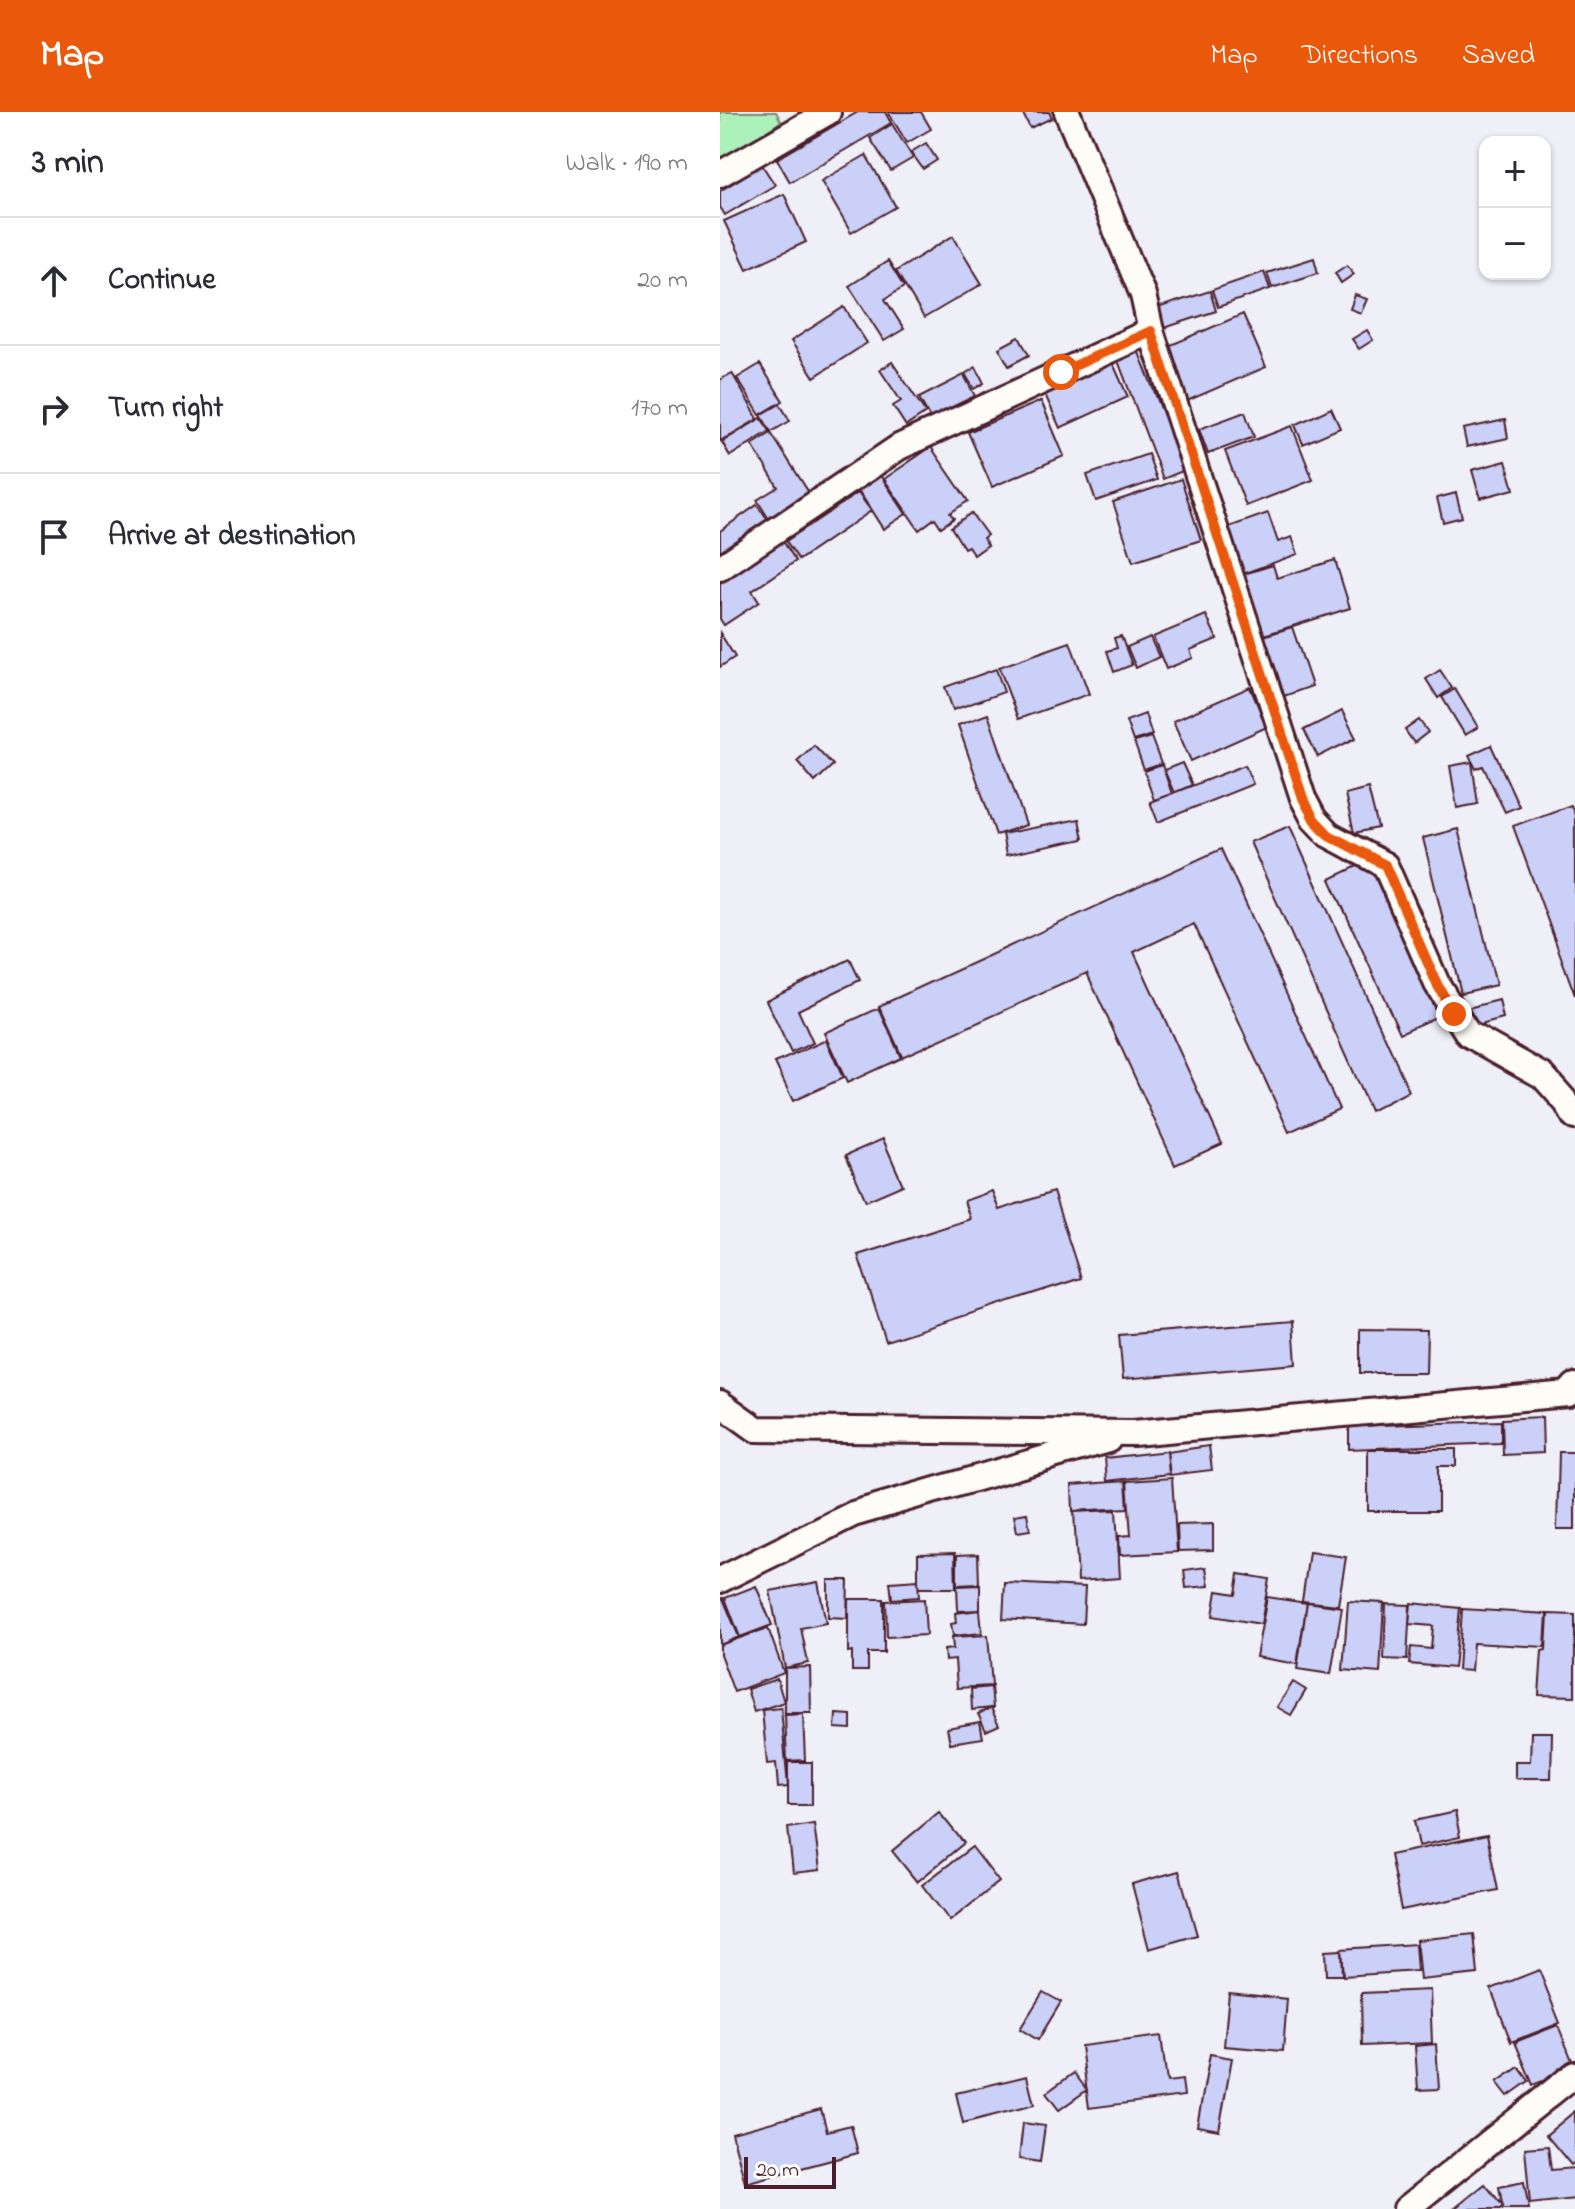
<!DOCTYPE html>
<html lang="en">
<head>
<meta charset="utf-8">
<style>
	:root { --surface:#fff; --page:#f2f2f3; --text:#2b2b33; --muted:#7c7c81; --line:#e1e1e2; --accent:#ea580c }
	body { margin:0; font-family:"Indie Flower",sans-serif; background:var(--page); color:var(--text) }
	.controls { position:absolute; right:24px; top:24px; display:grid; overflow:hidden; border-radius:16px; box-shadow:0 2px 6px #0004 }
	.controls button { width:72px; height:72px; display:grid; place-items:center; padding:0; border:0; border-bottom:2px solid var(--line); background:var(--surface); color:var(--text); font:40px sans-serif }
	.scale { position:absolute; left:24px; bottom:20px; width:92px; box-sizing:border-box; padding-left:8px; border:4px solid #4a1f2b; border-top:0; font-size:22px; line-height:28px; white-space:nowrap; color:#4a1f2b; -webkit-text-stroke:6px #fdfcf7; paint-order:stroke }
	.stop { position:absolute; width:24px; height:24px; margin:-18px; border:6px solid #ea580c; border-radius:50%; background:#fff }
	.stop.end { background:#ea580c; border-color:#fff; box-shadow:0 2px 8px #0008 }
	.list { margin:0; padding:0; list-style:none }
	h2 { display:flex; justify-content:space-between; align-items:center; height:104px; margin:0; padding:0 32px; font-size:34px }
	h2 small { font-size:26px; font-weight:400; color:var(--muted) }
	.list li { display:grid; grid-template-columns:52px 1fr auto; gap:24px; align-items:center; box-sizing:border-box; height:128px; padding:0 32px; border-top:2px solid var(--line) }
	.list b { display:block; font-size:30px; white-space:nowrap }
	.list em { font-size:26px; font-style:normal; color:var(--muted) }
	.icon { flex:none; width:44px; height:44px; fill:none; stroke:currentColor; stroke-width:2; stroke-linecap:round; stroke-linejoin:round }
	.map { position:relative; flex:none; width:855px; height:2097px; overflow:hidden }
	header { display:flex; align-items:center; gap:48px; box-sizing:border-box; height:112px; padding:0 40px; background:var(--accent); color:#fff }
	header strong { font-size:38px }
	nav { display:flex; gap:44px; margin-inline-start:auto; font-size:28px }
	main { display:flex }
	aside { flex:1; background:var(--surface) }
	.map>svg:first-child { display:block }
	.green { fill:#acf0ba; stroke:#7b8872; stroke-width:2 }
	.building { fill:#cad0f8; stroke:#4a1f2b; stroke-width:2 }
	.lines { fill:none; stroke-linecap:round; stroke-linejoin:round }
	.street-casing { stroke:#4a1f2b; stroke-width:30 }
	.street { stroke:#fdfcf7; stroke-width:24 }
	.route { stroke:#ea580c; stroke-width:10 }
</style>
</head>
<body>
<header>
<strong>Map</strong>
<nav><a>Map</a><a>Directions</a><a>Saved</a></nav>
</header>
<main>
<aside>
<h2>3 min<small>Walk · 190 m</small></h2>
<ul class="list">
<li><svg class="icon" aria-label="ahead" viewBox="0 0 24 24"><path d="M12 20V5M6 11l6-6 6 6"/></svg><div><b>Continue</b></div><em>20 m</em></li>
<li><svg class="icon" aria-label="right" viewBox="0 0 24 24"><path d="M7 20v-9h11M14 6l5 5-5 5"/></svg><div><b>Turn right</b></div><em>170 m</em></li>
<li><svg class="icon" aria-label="arrive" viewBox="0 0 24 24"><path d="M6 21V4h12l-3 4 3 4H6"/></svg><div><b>Arrive at destination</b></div></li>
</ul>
</aside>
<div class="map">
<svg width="855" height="2097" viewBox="0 0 855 2097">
	<rect width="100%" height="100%" fill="#eeeff7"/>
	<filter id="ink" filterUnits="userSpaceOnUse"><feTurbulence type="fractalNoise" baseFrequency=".0125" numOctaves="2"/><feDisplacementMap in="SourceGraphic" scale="16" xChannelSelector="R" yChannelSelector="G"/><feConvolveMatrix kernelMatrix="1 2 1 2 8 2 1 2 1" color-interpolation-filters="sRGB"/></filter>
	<g filter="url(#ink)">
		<polygon class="green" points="0,0 56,0 61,9 0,55"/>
		<g class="building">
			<polygon points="138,0 165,0 171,11 70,70 57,47"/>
			<polygon points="168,0 201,0 211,17 187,31"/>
			<polygon points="302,0 329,0 332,6 310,16"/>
			<polygon points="172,12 193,46 171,59 150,26"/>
			<polygon points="206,31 217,48 203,57 191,40"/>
			<polygon points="146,43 176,95 131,121 101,69"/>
			<polygon points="42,53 55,73 5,103 0,95 0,79"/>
			<polygon points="64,82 86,130 27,157 4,109"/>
			<polygon points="233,124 262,172 204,206 176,159"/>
			<polygon points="594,146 598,161 552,176 547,161"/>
			<polygon points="168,149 184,175 165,187 184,217 164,229 129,174"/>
			<polygon points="627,153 634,162 621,171 615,161"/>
			<polygon points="544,160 550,177 498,195 492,178"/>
			<polygon points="490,179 496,199 435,219 428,199"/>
			<polygon points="635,183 647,187 641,201 630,197"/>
			<polygon points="124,195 147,231 94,265 71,229"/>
			<polygon points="523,202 546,255 467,289 444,236"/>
			<polygon points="647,218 653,228 639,237 632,227"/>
			<polygon points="299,225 309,243 289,254 279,236"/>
			<polygon points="418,238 465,358 443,367 397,246"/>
			<polygon points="391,247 408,285 340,316 323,278"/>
			<polygon points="172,250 206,301 186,314 173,294 181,289 160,258"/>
			<polygon points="40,252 63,289 40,303 17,266"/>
			<polygon points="256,255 264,271 254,277 245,262"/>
			<polygon points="12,261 38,307 0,329 0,268"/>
			<polygon points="244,263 255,284 210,306 199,286"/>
			<polygon points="321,289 344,344 272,375 248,320"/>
			<polygon points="60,292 70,309 51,320 41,303"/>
			<polygon points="611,296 620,316 583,332 575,313"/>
			<polygon points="525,300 534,325 488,342 479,317"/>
			<polygon points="41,306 50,319 10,344 2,330"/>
			<polygon points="785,308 788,326 747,335 743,317"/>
			<polygon points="572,314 593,368 526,394 505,339"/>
			<polygon points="51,321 93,387 52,412 37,388 58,375 32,333"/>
			<polygon points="211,335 248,389 230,401 234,406 221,415 215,406 199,418 164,367"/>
			<polygon points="428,342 437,368 376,389 367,363"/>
			<polygon points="786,349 794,377 760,386 752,358"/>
			<polygon points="160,363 186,402 163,417 138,378"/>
			<polygon points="461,367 481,428 413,450 393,390"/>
			<polygon points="138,381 151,399 79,448 66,429"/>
			<polygon points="736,381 742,405 723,410 717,386"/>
			<polygon points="37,393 51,412 0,448 0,419"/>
			<polygon points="251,401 267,423 263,426 268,433 254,443 248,434 244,436 231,415"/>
			<polygon points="548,401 558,430 572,425 578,442 522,462 506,416"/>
			<polygon points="63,429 76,449 32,479 39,490 4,513 0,507 0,471"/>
			<polygon points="615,448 630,496 544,523 524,462 553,453 557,466"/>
			<polygon points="486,503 497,527 470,538 473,546 446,557 433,525"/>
			<polygon points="572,515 592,574 564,584 544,524"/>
			<polygon points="0,521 15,545 0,555"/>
			<polygon points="401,524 412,553 394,560 387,539 397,536 394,526"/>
			<polygon points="430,525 439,545 416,556 407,535"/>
			<polygon points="350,530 369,582 298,607 279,555"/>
			<polygon points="276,557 284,580 233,598 225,575"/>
			<polygon points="720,558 732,576 718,586 706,567"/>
			<polygon points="530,575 547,615 471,649 453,609"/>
			<polygon points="735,577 758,615 745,623 722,585"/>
			<polygon points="622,599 636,626 598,645 584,618"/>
			<polygon points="268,602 306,713 276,723 238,613"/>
			<polygon points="425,602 432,623 413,629 406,609"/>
			<polygon points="699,608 708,620 694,631 685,618"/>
			<polygon points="431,625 441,652 424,658 414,630"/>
			<polygon points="94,633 113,653 95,670 77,649"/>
			<polygon points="771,633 799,694 785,700 763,654 756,657 749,643"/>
			<polygon points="752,650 758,692 737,696 730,654"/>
			<polygon points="462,651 472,673 454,681 444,658"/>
			<polygon points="442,653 452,682 434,688 424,659"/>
			<polygon points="525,653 533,672 438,710 430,690"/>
			<polygon points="648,676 658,716 634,721 625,682"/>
			<polygon points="851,693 855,703 855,883 793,714"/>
			<polygon points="359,707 363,727 286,743 282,722"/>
			<polygon points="570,714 689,979 650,999 530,730"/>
			<polygon points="738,717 776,873 741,881 703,726"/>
			<polygon points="501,737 619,997 569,1020 474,812 414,840 502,1032 455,1053 367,861 182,945 159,894"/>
			<polygon points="648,749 718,904 680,921 610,767"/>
			<polygon points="130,847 140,868 78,898 93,931 71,941 46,888"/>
			<polygon points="779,888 783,907 753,915 748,896"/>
			<polygon points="159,896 181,946 127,971 104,921"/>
			<polygon points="106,928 123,966 73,989 55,951"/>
			<polygon points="163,1027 183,1073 146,1089 126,1043"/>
			<polygon points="272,1079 279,1098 333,1080 361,1166 166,1229 138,1143 250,1107 244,1089"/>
			<polygon points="573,1209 576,1252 403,1267 399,1223"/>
			<polygon points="640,1217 707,1218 706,1261 640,1261"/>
			<polygon points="822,1305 823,1341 783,1343 782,1307"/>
			<polygon points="781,1309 781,1331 629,1337 629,1314"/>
			<polygon points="489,1334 492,1358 450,1363 447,1340"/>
			<polygon points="648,1337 736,1337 736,1354 718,1354 718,1399 648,1399"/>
			<polygon points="447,1339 449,1362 387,1369 385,1346"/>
			<polygon points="839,1340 855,1340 855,1417 837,1417"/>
			<polygon points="452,1366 457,1440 400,1443 399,1424 411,1423 407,1369"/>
			<polygon points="406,1369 408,1396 353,1399 352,1373"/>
			<polygon points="396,1398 400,1466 358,1469 354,1400"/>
			<polygon points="307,1401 310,1418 297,1420 294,1403"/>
			<polygon points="493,1412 493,1438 458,1439 457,1413"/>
			<polygon points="589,1440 626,1445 618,1493 582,1489"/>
			<polygon points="235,1441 236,1476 198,1476 198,1442"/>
			<polygon points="258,1442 259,1472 237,1473 237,1443"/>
			<polygon points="486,1455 489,1474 466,1476 464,1458"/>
			<polygon points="519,1462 549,1467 541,1512 493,1504 497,1479 516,1482"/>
			<polygon points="108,1468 128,1468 127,1506 108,1505"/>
			<polygon points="198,1468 199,1485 172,1487 170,1470"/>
			<polygon points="98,1470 106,1511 81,1516 88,1551 65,1556 50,1479"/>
			<polygon points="285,1471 365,1475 363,1512 283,1507"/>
			<polygon points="260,1473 260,1498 238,1499 237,1474"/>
			<polygon points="36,1474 52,1513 20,1525 5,1486"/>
			<polygon points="547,1485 587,1491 577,1552 536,1545"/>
			<polygon points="3,1486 19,1525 0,1533 0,1488"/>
			<polygon points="128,1487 164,1487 164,1541 148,1541 148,1559 132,1559 132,1539 128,1540"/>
			<polygon points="204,1487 206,1523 167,1525 166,1489"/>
			<polygon points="628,1489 664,1491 660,1561 623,1558"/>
			<polygon points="587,1490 622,1495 611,1562 577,1557"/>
			<polygon points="691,1491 740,1496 734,1556 689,1552 691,1535 711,1537 713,1514 689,1512"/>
			<polygon points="666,1492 690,1493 687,1548 664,1547"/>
			<polygon points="742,1497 827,1502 825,1535 753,1531 751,1559 738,1558"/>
			<polygon points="260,1498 262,1521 233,1524 231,1512 236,1511 235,1501"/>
			<polygon points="828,1502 855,1503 855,1584 819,1583 822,1539 826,1538"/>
			<polygon points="48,1516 64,1561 14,1580 0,1542 0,1533"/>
			<polygon points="268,1523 272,1574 237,1576 235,1548 225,1549 224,1538 233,1537 232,1525"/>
			<polygon points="90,1555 91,1601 65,1601 65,1556"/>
			<polygon points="57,1567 64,1590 34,1600 27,1577"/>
			<polygon points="573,1570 586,1578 571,1603 557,1595"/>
			<polygon points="271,1575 273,1596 252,1598 251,1577"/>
			<polygon points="61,1596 68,1675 58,1676 56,1651 47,1652 42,1598"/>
			<polygon points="271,1596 279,1613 266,1619 258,1602"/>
			<polygon points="83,1602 85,1648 67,1649 65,1603"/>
			<polygon points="116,1602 131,1603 131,1617 115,1616"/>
			<polygon points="260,1610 263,1626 230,1631 227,1616"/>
			<polygon points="811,1620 832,1620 831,1666 795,1666 795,1649 810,1649"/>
			<rect x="68" y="1650" width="24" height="43"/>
			<polygon points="219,1700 244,1731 197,1770 172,1739"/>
			<polygon points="735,1700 740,1725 699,1734 694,1709"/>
			<polygon points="94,1712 100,1758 73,1761 68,1716"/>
			<polygon points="767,1723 778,1778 681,1798 670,1743"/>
			<polygon points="252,1735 279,1770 230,1809 202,1773"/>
			<polygon points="459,1759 477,1823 429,1837 412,1772"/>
			<polygon points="754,1822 758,1862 700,1868 696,1828"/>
			<polygon points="695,1832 697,1859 623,1864 621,1837"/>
			<polygon points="621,1838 622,1863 606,1863 605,1839"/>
			<polygon points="819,1858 840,1911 791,1930 771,1877"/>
			<polygon points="710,1878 712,1931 642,1934 641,1881"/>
			<polygon points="323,1880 341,1890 318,1928 300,1917"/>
			<polygon points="509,1881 567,1887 563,1939 504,1934"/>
			<polygon points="838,1913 855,1956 813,1973 795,1930"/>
			<polygon points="441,1924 447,1970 462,1968 464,1984 369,1996 361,1934"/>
			<polygon points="716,1932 719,1977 698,1978 695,1934"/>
			<polygon points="490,1942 512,1946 499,2018 477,2014"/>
			<polygon points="799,1955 809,1969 788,1984 777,1970"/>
			<polygon points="354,1961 367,1978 339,1998 326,1981"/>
			<polygon points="307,1964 314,1993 243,2011 236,1981"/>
			<polygon points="101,1997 107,2019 131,2013 138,2041 25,2071 12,2021"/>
			<polygon points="855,1999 855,2050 851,2053 826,2023"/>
			<polygon points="303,2011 325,2014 320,2050 299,2047"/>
			<polygon points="828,2034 831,2058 855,2056 855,2087 810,2092 805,2036"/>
			<polygon points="804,2070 809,2097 783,2097 779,2075"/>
			<polygon points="765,2072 783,2094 780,2097 734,2097"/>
		</g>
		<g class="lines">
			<g class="street-casing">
				<g id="street">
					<polyline points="0,62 108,0"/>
					<polyline points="431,219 583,686 594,707 609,723 665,753 717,872 748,922 823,964 847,991 855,1005"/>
					<polyline points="0,456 179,335 431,219 423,183 347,0"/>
					<polyline points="0,1291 36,1317 413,1321 848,1282 855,1274"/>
					<polyline points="0,1468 133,1402 388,1328"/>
					<polyline points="686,2097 855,1962"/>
				</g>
			</g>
			<use href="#street" class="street"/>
		</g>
	</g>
	<g class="lines" filter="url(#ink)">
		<polyline class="route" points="341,260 431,219 583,686 594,707 609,723 665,753 717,872 734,902"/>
	</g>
</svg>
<div class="controls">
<button>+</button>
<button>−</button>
</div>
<div class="scale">20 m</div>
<div class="stop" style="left:341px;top:260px"></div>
<div class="stop end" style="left:734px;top:902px"></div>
</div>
</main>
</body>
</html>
